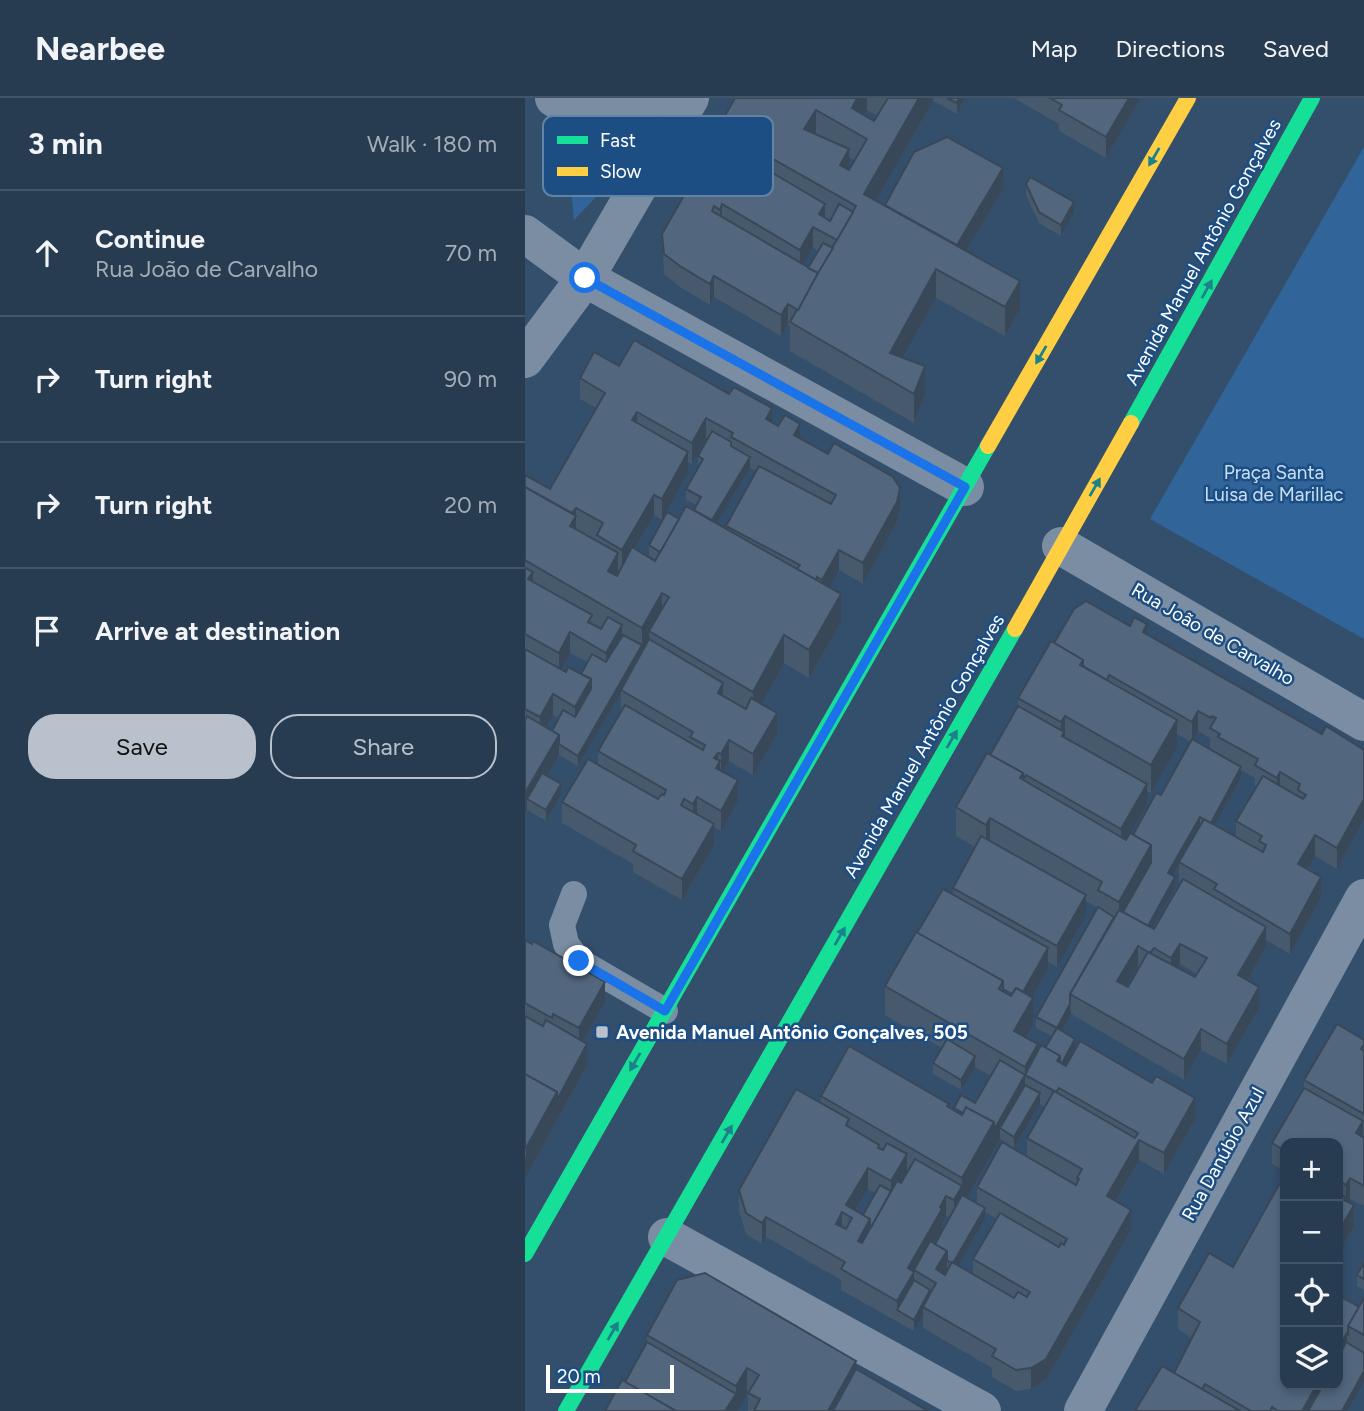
<!DOCTYPE html>
<html lang="en">
<head>
<meta charset="utf-8">
<style>
	:root { --surface:#273b51; --page:#33465b; --text:#f1f3f6; --muted:#a4adb7; --line:#435568; --accent:#b8c1cc }
	body { margin:0; font-family:Figtree,sans-serif; background:var(--page); color:var(--text) }
	.controls { position:absolute; right:21px; bottom:21px; display:grid; overflow:hidden; border-radius:14px; box-shadow:0 4px 10px #0003 }
	.controls button { width:63px; height:63px; display:grid; place-items:center; padding:0; border:0; border-bottom:2px solid var(--line); background:var(--surface); color:var(--text); font:35px sans-serif }
	.scale { position:absolute; left:21px; bottom:18px; width:128px; box-sizing:border-box; padding-left:7px; border:4px solid #fff; border-top:0; font-size:19px; line-height:24px; white-space:nowrap; color:#fff; -webkit-text-stroke:5px #1d4e83; paint-order:stroke }
	.stop { position:absolute; width:21px; height:21px; margin:-16px; border:5px solid #1a73e8; border-radius:50%; background:#fff }
	.stop.end { background:#1a73e8; border-color:#fff; box-shadow:0 2px 7px #0008 }
	.list { margin:0; padding:0; list-style:none }
	h2 { display:flex; justify-content:space-between; align-items:center; height:91px; margin:0; padding:0 28px; font-size:30px }
	h2 small { font-size:23px; font-weight:400; color:var(--muted) }
	.list li { display:grid; grid-template-columns:46px 1fr auto; gap:21px; align-items:center; box-sizing:border-box; height:126px; padding:0 28px; border-top:2px solid var(--line) }
	.list b { display:block; font-size:26px; white-space:nowrap }
	.list p { margin:0; font-size:23px; white-space:nowrap; color:var(--muted) }
	.list em { font-size:23px; font-style:normal; color:var(--muted) }
	.actions { display:flex; gap:14px; padding:21px 28px }
	.actions a { flex:1; padding:16px 0; border:2px solid var(--accent); border-radius:28px; text-align:center; font-size:24px; color:var(--accent) }
	.actions .main { background:var(--accent); color:#111 }
	.icon { flex:none; width:38px; height:38px; fill:none; stroke:currentColor; stroke-width:2; stroke-linecap:round; stroke-linejoin:round }
	.map { position:relative; flex:none; width:839px; height:1313px; overflow:hidden }
	header { display:flex; align-items:center; gap:42px; box-sizing:border-box; height:98px; padding:0 35px; background:var(--surface); border-bottom:2px solid var(--line) }
	header strong { font-size:33px }
	nav { display:flex; gap:38px; margin-inline-start:auto; font-size:24px }
	main { display:flex }
	aside { flex:1; background:var(--surface) }
	.map>svg:first-child { display:block }
	.green { fill:#31659a }
	.lines { fill:none; stroke-linecap:round; stroke-linejoin:round }
	.lane { stroke:#7a8da2; stroke-width:26 }
	.street { stroke:#7a8da2; stroke-width:38 }
	.fast { stroke:#16e098; stroke-width:16 }
	.slow { stroke:#ffcf43; stroke-width:16 }
	.wall { fill:#47596c; fill-rule:evenodd }
	.shaded-wall { fill:#394858 }
	.building { fill:#52677e; stroke:#394858; stroke-width:2; fill-rule:evenodd }
	.oneway { fill:#1b818a }
	.route { stroke:#1a73e8; stroke-width:9 }
	.poi-dot { fill:#b8c1cc; stroke:#1d4e83; stroke-width:2.5 }
	.labels { text-anchor:middle; dominant-baseline:central; stroke-width:5; stroke-linejoin:round; paint-order:stroke }
	.street-label { font-size:19px; fill:#fff; stroke:#1d4e83 }
	.park-label { font-size:19px; fill:#c8e0f7; stroke:#1d4e83 }
	.poi-label { font-size:19px; font-weight:bold; fill:#fff; stroke:#1d4e83; text-anchor:start }
	.key { fill:#1d4e83; stroke:#6183a8; stroke-width:2 }
	.key-label { font-size:19px; fill:#fff }
</style>
</head>
<body>
<header>
<strong>Nearbee</strong>
<nav><a>Map</a><a>Directions</a><a>Saved</a></nav>
</header>
<main>
<aside>
<h2>3 min<small>Walk · 180 m</small></h2>
<ul class="list">
<li><svg class="icon" aria-label="ahead" viewBox="0 0 24 24"><path d="M12 20V5M6 11l6-6 6 6"/></svg><div><b>Continue</b><p>Rua João de Carvalho</p></div><em>70 m</em></li>
<li><svg class="icon" aria-label="right" viewBox="0 0 24 24"><path d="M7 20v-9h11M14 6l5 5-5 5"/></svg><div><b>Turn right</b></div><em>90 m</em></li>
<li><svg class="icon" aria-label="right" viewBox="0 0 24 24"><path d="M7 20v-9h11M14 6l5 5-5 5"/></svg><div><b>Turn right</b></div><em>20 m</em></li>
<li><svg class="icon" aria-label="arrive" viewBox="0 0 24 24"><path d="M6 21V4h12l-3 4 3 4H6"/></svg><div><b>Arrive at destination</b></div></li>
</ul>
<div class="actions"><a class="main">Save</a><a>Share</a></div>
</aside>
<div class="map">
<svg width="839" height="1313" viewBox="0 0 839 1313">
	<rect width="100%" height="100%" fill="#344f6c"/>
	<g class="green">
		<polygon points="37,3 66,33 116,51 49,122"/>
		<polygon points="839,49 839,541 625,421"/>
	</g>
	<g class="lines">
		<polyline class="lane" points="49,796 37,827 41,846 54,863 140,913"/>
		<g class="street">
			<path d="M29,0C73,27 111,18 159,10"/>
			<polyline points="0,136 60,180 440,389"/>
			<polyline points="0,261 60,180 165,0"/>
			<polyline points="536,448 839,624"/>
			<polyline points="142,1139 457,1313"/>
			<polyline points="558,1313 839,800"/>
		</g>
		<g class="fast">
			<polyline points="606,325 787,0"/>
			<polyline points="0,1156 463,348"/>
			<polyline points="41,1313 490,531"/>
		</g>
		<g class="slow">
			<polyline points="463,348 663,0"/>
			<polyline points="490,531 606,325"/>
		</g>
	</g>
	<g class="wall">
		<path d="M210,0H440L432,16L408,3L351,103L360,107L478,91L441,152L495,211L480,238L411,200L378,260L400,296L389,325L265,253V228L263,227L256,238L189,199L185,207L155,189L139,176L137,136L193,38V30ZM342,12L353,18L349,23L339,17ZM324,59L330,63L324,72ZM288,150L293,153L283,170L278,166Z"/>
		<polygon points="489,0 613,0 613,5 581,60 534,33 534,26"/>
		<polygon points="501,86 549,115 536,138 514,125 501,97"/>
		<path d="M94,268L247,325L275,340L375,411L372,424L338,486L314,472L304,489L316,524L284,580L259,565L237,607L252,636L228,677L204,663L198,674L213,703L196,733L189,729V747L157,802L108,774V766L37,725V704L73,667V653L96,613V595L53,668L34,657L22,677L36,697L21,723L2,712L0,715V377L25,391L71,310L55,301V280ZM181,340L183,341L173,358V369L161,391V402L172,407L169,412L154,421L124,447V458L131,462L130,463L110,451L129,417L137,422L163,375V364L167,366ZM225,370L231,373L201,428V430L192,425ZM45,555L62,564L56,576L41,574L36,571ZM28,617L34,620L27,633L21,629Z"/>
		<path d="M605,528L797,636L839,652V722L812,771L790,758L782,771L796,800L765,856L741,842V849L722,882L734,910L702,966L676,952L659,982L546,916L536,933L550,952L670,1021L639,1076L614,1062L591,1103L606,1132L521,1282L506,1291L491,1293L467,1279V1270L398,1230V1217L389,1233L316,1192V1182L241,1139L237,1146L221,1136L214,1113V1092L296,1005V998L424,1009L429,1012V1010L450,1005L466,978L450,969L436,992L408,976V965L417,950L360,917V888L392,835L428,797V790L450,749L431,738V709L466,657L493,608V600L529,545ZM673,633L685,640V651L668,642ZM652,636L666,644L636,697L608,737L601,742L622,707V693L626,695L652,650ZM716,672L730,680V688L732,689L711,723V739L690,727L716,680ZM654,767V784L656,786L629,831L627,830L650,790L648,778ZM561,803L573,810L511,919V930L527,938L520,950L513,953L502,940L508,928L507,899L523,871V864L532,869L561,818ZM655,866L672,876L670,879L653,870ZM613,868L614,869L603,889L601,888ZM515,1006L520,1009L502,1040V1058L452,1089V1106L441,1100L475,1041L489,1050ZM343,1091L351,1095L338,1117L330,1113ZM460,1114L472,1121L448,1161V1176L433,1167L460,1121ZM421,1118L424,1120L417,1132V1125Z"/>
		<polygon points="0,842 80,904 58,944 62,967 0,1081"/>
		<polygon points="839,938 839,1108 825,1101 823,1104 829,1128 814,1153 813,1153 813,1045 760,1045 760,1073 747,1066 747,1045 779,990 779,982 837,941"/>
		<polygon points="684,1155 760,1287 813,1197 834,1209 839,1200 839,1284 823,1313 610,1313 649,1275 667,1240 653,1231 653,1210"/>
		<polygon points="839,1165 839,1192 832,1188 832,1177"/>
		<polygon points="122,1237 331,1271 403,1313 223,1313 223,1299 222,1298 213,1313 80,1313 100,1284 122,1244"/>
	</g>
	<g class="shaded-wall">
		<polygon points="332,0 342,0 342,12 329,34 327,10"/>
		<polygon points="394,0 408,0 408,3 339,124 339,96"/>
		<polygon points="434,0 440,0 432,16 432,5"/>
		<polygon points="604,0 613,0 613,5 581,60 581,39"/>
		<polygon points="291,12 291,40 279,31"/>
		<polygon points="324,51 324,80 315,67"/>
		<polygon points="478,70 478,91 428,174 428,153"/>
		<polygon points="549,104 549,115 536,138 536,127"/>
		<polygon points="197,106 197,127 195,133 195,112"/>
		<polygon points="300,106 300,127 294,116"/>
		<polygon points="288,129 288,150 275,172 275,152"/>
		<polygon points="411,171 411,200 365,283 365,255"/>
		<polygon points="189,178 189,199 185,207 185,186"/>
		<polygon points="495,183 495,211 480,238 480,209"/>
		<polygon points="263,206 263,227 256,238 256,217"/>
		<polygon points="400,268 400,296 389,325 389,296"/>
		<polygon points="247,310 247,331 241,321"/>
		<polygon points="112,314 112,335 107,322"/>
		<polygon points="181,320 181,340 167,366 167,345"/>
		<polygon points="275,326 275,347 269,337"/>
		<polygon points="163,354 163,375 137,422 137,401"/>
		<polygon points="225,359 225,370 179,447 179,436"/>
		<polygon points="375,390 375,411 372,424 338,486 338,465"/>
		<polygon points="129,397 129,417 97,473 97,452"/>
		<polygon points="51,410 51,419 51,418 51,446 44,421"/>
		<polygon points="314,452 314,472 297,503 297,482"/>
		<polygon points="93,455 93,483 83,473"/>
		<polygon points="8,474 8,495 3,481"/>
		<polygon points="137,495 137,523 124,533 124,547 96,592 96,595 53,668 53,658 117,547 117,530"/>
		<polygon points="316,496 316,524 284,580 284,552"/>
		<polygon points="622,526 622,547 618,534"/>
		<polygon points="97,527 97,548 81,575 81,555"/>
		<polygon points="45,534 45,555 34,576 34,555"/>
		<polygon points="259,537 259,565 228,623 228,594"/>
		<polygon points="66,581 66,602 50,630 50,609"/>
		<polygon points="198,585 198,606 193,595"/>
		<polygon points="28,596 28,617 15,640 15,619"/>
		<polygon points="673,613 673,633 667,644 667,624"/>
		<polygon points="252,615 252,636 228,677 228,656"/>
		<polygon points="540,618 540,647 536,653 536,624"/>
		<polygon points="652,622 652,650 626,695 626,667"/>
		<polygon points="34,637 34,657 7,704 2,701 2,712 0,715 0,695"/>
		<polygon points="204,642 204,663 196,677 196,656"/>
		<polygon points="193,655 193,666 195,663 195,683 191,690 189,660"/>
		<polygon points="716,669 716,680 685,736 685,725"/>
		<polygon points="755,674 755,695 752,700 752,680"/>
		<polygon points="213,682 213,703 196,733 196,713"/>
		<polygon points="36,686 36,697 21,723 21,712"/>
		<polygon points="622,686 622,707 596,752 596,731"/>
		<polygon points="172,699 172,720 168,727 168,706"/>
		<polygon points="839,701 839,722 812,771 812,750"/>
		<polygon points="675,719 675,730 654,764 654,767 643,786 643,775"/>
		<polygon points="465,720 465,749 461,755 461,727"/>
		<polygon points="189,726 189,747 157,802 157,781"/>
		<polygon points="790,737 790,758 773,786 773,766"/>
		<polygon points="626,747 626,776 594,821 594,804"/>
		<polygon points="650,779 650,790 618,846 618,835"/>
		<polygon points="796,779 796,800 765,856 765,836"/>
		<polygon points="561,797 561,818 532,869 532,848"/>
		<polygon points="741,829 741,849 713,898 713,877"/>
		<polygon points="655,846 655,866 646,881 646,860"/>
		<polygon points="613,848 613,868 592,904 592,883"/>
		<polygon points="523,850 523,871 495,920 495,900"/>
		<polygon points="80,884 80,904 54,951 54,930"/>
		<polygon points="734,889 734,910 702,966 702,946"/>
		<polygon points="508,900 508,928 489,961 489,933"/>
		<polygon points="545,906 546,916 532,941 532,930"/>
		<polygon points="676,931 676,952 659,982 659,961"/>
		<polygon points="550,941 550,952 532,983 532,963"/>
		<polygon points="62,946 62,967 1,1079 1,1050 32,994"/>
		<polygon points="513,946 513,974 500,977 500,969"/>
		<polygon points="450,958 450,969 436,992 436,982"/>
		<polygon points="500,977 500,997 475,1030 475,1041 429,1122 429,1102 437,1088 437,1080 469,1024"/>
		<polygon points="515,995 515,1006 489,1050 489,1039"/>
		<polygon points="670,1000 670,1021 639,1076 639,1055"/>
		<polygon points="838,1023 838,1044 831,1035"/>
		<polygon points="614,1042 614,1062 582,1118 582,1098"/>
		<polygon points="382,1056 382,1077 333,1163 333,1143 345,1121 366,1093 366,1083"/>
		<polygon points="1,1058 1,1079 0,1081 0,1060"/>
		<polygon points="343,1070 343,1091 326,1119 321,1107"/>
		<polygon points="825,1080 825,1101 821,1108 821,1087"/>
		<polygon points="421,1098 421,1118 417,1125 417,1132 393,1174 389,1172 389,1194 372,1212 372,1203 383,1170"/>
		<polygon points="829,1107 829,1128 814,1153 814,1133"/>
		<polygon points="460,1110 460,1121 428,1177 428,1166"/>
		<polygon points="606,1112 606,1132 521,1282 506,1291 506,1270"/>
		<polygon points="317,1114 317,1135 311,1126"/>
		<polygon points="241,1119 241,1139 237,1146 237,1125"/>
		<polygon points="422,1153 422,1173 411,1192 411,1171"/>
		<polygon points="405,1192 405,1203 398,1209 398,1217 389,1233 389,1222"/>
		<polygon points="822,1235 822,1255 813,1271 813,1250"/>
		<polygon points="331,1263 331,1292 319,1313 303,1313"/>
		<polygon points="222,1270 222,1298 213,1313 200,1313 211,1296 211,1288"/>
		<polygon points="839,1273 839,1284 823,1313 817,1313"/>
		<polygon points="792,1287 804,1287 789,1313 777,1313"/>
	</g>
	<g class="building">
		<path d="M210,0H332L327,10L349,23L363,0H394L339,96L495,183L480,209L411,171L365,255L400,268L389,296L265,224L331,108L193,30ZM291,12L342,41L324,72L315,67L324,51L279,31Z"/>
		<polygon points="422,0 434,0 432,5"/>
		<polygon points="525,0 604,0 581,39 534,12 537,7"/>
		<polygon points="193,38 238,63 236,68 300,106 294,116 305,123 314,106 328,114 312,142 288,129 275,152 197,106 195,112 189,108 187,113 293,175 273,212 263,206 256,217 189,178 185,186 155,168 139,156 137,136"/>
		<polygon points="422,39 478,70 432,147 360,107 389,54"/>
		<polygon points="505,79 549,104 536,127 514,114 501,86"/>
		<polygon points="298,145 308,150 293,175 283,170"/>
		<polygon points="109,242 204,296 209,289 247,310 241,321 253,328 260,317 275,326 269,337 303,356 309,345 368,379 375,390 372,404 338,465 314,452 297,482 292,479 291,482 272,471 275,467 201,428 234,368 306,406 311,397 206,339 208,335 181,320 167,345 112,314 107,322 163,354 137,401 129,397 97,452 72,437 78,425 51,410 47,415 0,389 0,377 25,391 80,295 55,280 69,254 94,268"/>
		<polygon points="187,333 206,344 206,348 225,359 187,422 169,412 176,399 161,391 178,361 173,358"/>
		<polygon points="0,389 51,418 45,428 93,455 83,473 92,478 107,449 130,463 161,408 316,496 284,552 259,537 228,594 124,533 144,499 137,495 117,530 0,462"/>
		<polygon points="142,414 154,421 135,454 124,447"/>
		<polygon points="0,470 8,474 3,481 67,517 63,524 76,531 83,519 97,527 81,555 45,534 34,555 0,536"/>
		<polygon points="561,503 605,528 609,519 622,526 618,534 797,636 801,628 839,652 839,701 812,750 790,737 773,766 796,779 765,836 689,791 692,786 654,764 679,721 738,754 741,747 734,743 737,738 711,723 738,678 778,701 781,697 773,692 775,686 755,674 752,680 730,667 733,661 693,639 695,636 685,630 691,620 687,618 686,620 673,613 667,624 584,577 582,582 558,568 558,562 529,545 549,511"/>
		<polygon points="98,537 117,547 53,658 34,646 34,637 27,633 38,612 50,619 66,591 66,581 56,576 67,556 81,564"/>
		<polygon points="124,541 198,585 193,595 221,611 226,600 252,615 228,656 204,642 196,656 193,655 189,660 195,663 191,670 213,682 196,713 172,699 168,706 159,701 156,707 189,726 157,781 108,753 111,747 37,704 63,661 133,701 137,696 139,697 141,692 73,653 100,607 178,652 180,647 165,639 168,634 96,592"/>
		<polygon points="526,543 558,562 555,567 652,622 626,667 540,618 536,624 493,600"/>
		<polygon points="0,551 41,574 43,569 66,581 50,609 28,596 15,619 0,611"/>
		<polygon points="493,608 539,634 537,638 622,686 596,731 501,677 498,682 498,675 465,657"/>
		<polygon points="2,618 34,637 0,695 0,623"/>
		<polygon points="667,641 716,669 686,725 675,719 643,775 650,779 623,828 598,814 626,765 626,747 608,737 631,695 636,697"/>
		<polygon points="462,655 498,675 495,680 601,742 605,735 626,747 594,804 573,792 577,784 465,720 461,727 431,709"/>
		<polygon points="17,675 36,686 21,712 2,701"/>
		<polygon points="456,738 561,797 532,848 428,790"/>
		<path d="M658,781L741,829L713,877L734,889L702,946L676,931L659,961L545,896L594,812L629,831ZM655,846L682,860L670,879L623,854L603,889L592,883L613,848L623,854H626L629,850L646,860Z"/>
		<polygon points="418,791 523,850 498,894 491,890 487,896 478,891 478,883 392,835"/>
		<polygon points="573,809 589,819 545,896 545,906 532,930 511,919"/>
		<polygon points="391,834 478,883 474,891 486,898 491,890 508,900 489,933 513,946 500,969 360,888"/>
		<polygon points="0,842 7,846 8,843 80,884 54,930 28,916 27,920 0,905"/>
		<polygon points="0,918 18,928 21,922 62,946 32,1002 32,994 0,976"/>
		<polygon points="812,926 839,942 839,946 836,951 839,953 839,1016 779,982"/>
		<polygon points="532,930 550,941 537,965 535,964 535,958 520,950"/>
		<polygon points="422,941 450,958 436,982 408,965"/>
		<polygon points="555,943 627,985 631,978 670,1000 639,1055 614,1042 582,1098 606,1112 521,1261 506,1270 491,1272 467,1258 471,1251 398,1209 411,1185 389,1172 405,1143 422,1153 411,1171 420,1177 427,1164 489,1200 493,1194 502,1199 505,1194 448,1161 475,1115 534,1149 536,1145 539,1147 542,1141 452,1089 477,1044 551,1087 554,1081 552,1080 557,1071 502,1040 529,993 610,1040 613,1035 534,990 531,994 500,977 516,947 535,958 532,963 541,968"/>
		<polygon points="324,948 424,1006 422,1008 437,1017 441,1009 469,1024 437,1080 296,998"/>
		<polygon points="475,962 500,977 469,1032 469,1024 441,1009 438,1015 429,1010 436,997 450,1005"/>
		<polygon points="0,976 32,994 1,1050 0,1049"/>
		<polygon points="500,987 515,995 489,1039 475,1030"/>
		<polygon points="779,990 838,1023 831,1035 839,1040 839,1088 825,1080 821,1087 813,1082 813,1045 760,1045 760,1053 747,1045"/>
		<path d="M271,991L324,1021L321,1027L354,1047L353,1050L358,1052L362,1045L382,1056L366,1083L343,1070L321,1107L345,1121L333,1143L337,1145L372,1083L376,1085L390,1061L437,1088L429,1102L421,1098L415,1109L417,1111L383,1170L389,1174L372,1203L316,1171L320,1164L241,1119L237,1125L221,1115L214,1092ZM317,1114L327,1120L321,1131L311,1126Z"/>
		<polygon points="760,1076 760,1287 792,1287 777,1313 753,1313 747,1309 745,1313 726,1313 680,1286 677,1291 649,1275 675,1224 653,1210 684,1155 708,1169"/>
		<polygon points="355,1087 366,1093 345,1131 345,1121 338,1117"/>
		<polygon points="813,1095 820,1099 819,1102 829,1107 814,1133 813,1132"/>
		<polygon points="437,1097 460,1110 428,1165 427,1164 426,1165 422,1162 422,1153 410,1146"/>
		<polygon points="839,1165 839,1181 832,1177"/>
		<polygon points="180,1175 331,1263 303,1313 229,1313 235,1301 223,1295 234,1277 222,1270 211,1288 122,1237 152,1182"/>
		<polygon points="389,1182 405,1192 389,1222 372,1212"/>
		<polygon points="813,1197 834,1209 823,1228 823,1236 822,1235 813,1250"/>
		<polygon points="839,1200 839,1237 823,1228"/>
		<polygon points="122,1244 211,1296 200,1313 151,1313 100,1284"/>
		<polygon points="821,1244 839,1255 839,1273 817,1313 783,1313 798,1287 813,1287 813,1260"/>
		<polygon points="637,1268 715,1313 610,1313"/>
		<polygon points="331,1271 403,1313 308,1313"/>
		<polygon points="97,1282 151,1313 80,1313"/>
	</g>
	<defs><path id="oneway-solid" d="M-6-.8H1V-3.2L6.5 0L1 3.2V.8H-6Z" transform="scale(1.75)"/></defs>
	<g class="oneway">
		<use href="#oneway-solid" transform="translate(629 59) rotate(120)"/>
		<use href="#oneway-solid" transform="translate(682 191) rotate(-61)"/>
		<use href="#oneway-solid" transform="translate(516 257) rotate(120)"/>
		<use href="#oneway-solid" transform="translate(570 389) rotate(-60)"/>
		<use href="#oneway-solid" transform="translate(427 641) rotate(-60)"/>
		<use href="#oneway-solid" transform="translate(315 838) rotate(-60)"/>
		<use href="#oneway-solid" transform="translate(110 964) rotate(120)"/>
		<use href="#oneway-solid" transform="translate(202 1036) rotate(-60)"/>
		<use href="#oneway-solid" transform="translate(88 1233) rotate(-60)"/>
	</g>
	<g class="lines">
		<polyline class="route" points="54,863 140,913 440,389 60,180"/>
	</g>
	<rect class="poi-dot" x="70" y="927" width="14" height="14" rx="3.5"/>
	<g class="labels">
		<g class="street-label">
			<text transform="translate(678 154) rotate(-61)">Avenida Manuel Antônio Gonçalves</text>
			<text transform="translate(688 536) rotate(30)">Rua João de Carvalho</text>
			<text transform="translate(399 648) rotate(-60)">Avenida Manuel Antônio Gonçalves</text>
			<text transform="translate(698 1056) rotate(-61)">Rua Danúbio Azul</text>
		</g>
		<g class="park-label">
			<text x="749" y="374">Praça Santa<tspan x="749" dy="22">Luisa de Marillac</tspan></text>
		</g>
		<g class="poi-label">
			<text x="91" y="934">Avenida Manuel Antônio Gonçalves, 505</text>
		</g>
	</g>
	<rect x="18" y="18" width="230" height="80" rx="10" class="key"/>
	<rect x="32" y="38" width="31" height="8" fill="#16e098"/>
	<rect x="32" y="69" width="31" height="9" fill="#ffcf43"/>
	<g class="key-label">
		<text x="75" y="49">Fast</text>
		<text x="75" y="80">Slow</text>
	</g>
</svg>
<div class="controls">
<button>+</button>
<button>−</button>
<button><svg class="icon" aria-label="locate" viewBox="0 0 24 24"><circle cx="12" cy="12" r="6"/><path d="M12 2v4M12 18v4M2 12h4M18 12h4"/></svg></button>
<button><svg class="icon" aria-label="layers" viewBox="0 0 24 24"><path d="M12 4l9 5-9 5-9-5zM3 14l9 5 9-5"/></svg></button>
</div>
<div class="scale">20 m</div>
<div class="stop" style="left:60px;top:180px"></div>
<div class="stop end" style="left:54px;top:863px"></div>
</div>
</main>
</body>
</html>
